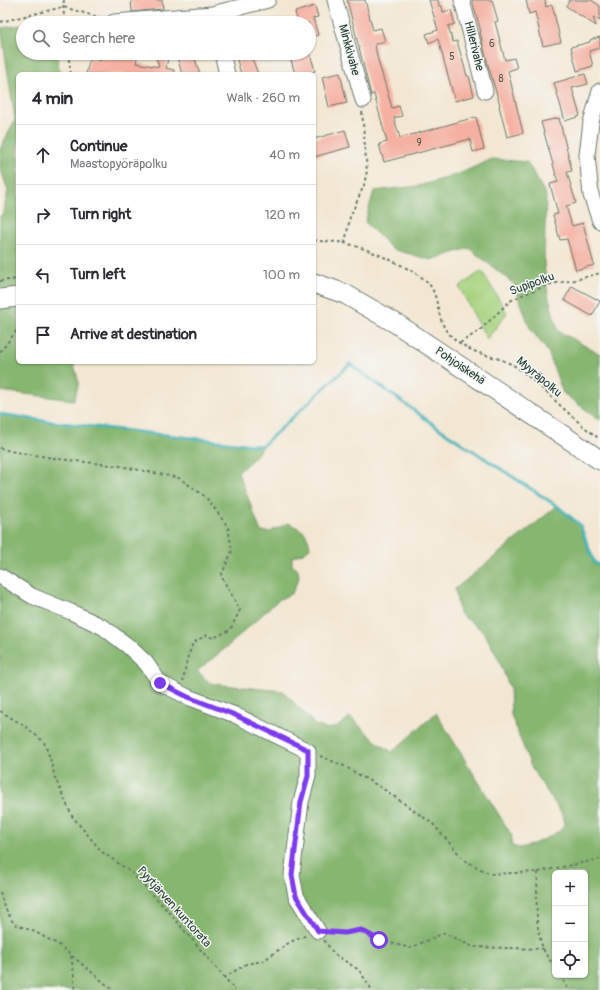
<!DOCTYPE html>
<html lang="en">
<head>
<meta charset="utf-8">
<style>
	:root { --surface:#fff; --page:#f7f7f7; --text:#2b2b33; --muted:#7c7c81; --line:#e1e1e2 }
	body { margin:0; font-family:Pangolin,sans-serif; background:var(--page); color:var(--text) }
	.controls { position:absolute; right:12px; bottom:12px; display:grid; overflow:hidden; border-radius:6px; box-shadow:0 1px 3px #0004 }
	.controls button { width:36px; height:36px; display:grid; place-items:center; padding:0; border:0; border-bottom:1px solid var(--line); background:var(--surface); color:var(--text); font:20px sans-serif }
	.stop { position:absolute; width:12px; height:12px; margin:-9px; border:3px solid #7c3aed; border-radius:50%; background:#fff }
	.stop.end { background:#7c3aed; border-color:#fff; box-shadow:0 1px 4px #0008 }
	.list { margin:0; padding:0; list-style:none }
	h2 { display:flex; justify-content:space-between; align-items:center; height:52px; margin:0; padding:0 16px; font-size:17px }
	h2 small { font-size:13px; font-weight:400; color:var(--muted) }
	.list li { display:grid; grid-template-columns:26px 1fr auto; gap:12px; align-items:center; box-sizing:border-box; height:60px; padding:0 16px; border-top:1px solid var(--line) }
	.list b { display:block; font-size:15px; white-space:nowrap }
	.list p { margin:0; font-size:13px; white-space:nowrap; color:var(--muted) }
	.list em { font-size:13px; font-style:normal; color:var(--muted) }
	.icon { flex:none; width:22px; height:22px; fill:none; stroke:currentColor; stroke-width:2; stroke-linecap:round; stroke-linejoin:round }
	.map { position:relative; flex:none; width:600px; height:990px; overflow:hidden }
	.search { position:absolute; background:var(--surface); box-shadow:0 1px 3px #0004; left:16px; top:16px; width:300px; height:44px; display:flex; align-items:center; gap:10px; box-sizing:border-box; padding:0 14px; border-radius:22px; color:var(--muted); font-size:15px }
	.panel { position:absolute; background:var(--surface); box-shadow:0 1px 3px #0004; left:16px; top:72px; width:300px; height:292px; border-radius:6px }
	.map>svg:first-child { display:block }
	.green { fill:#a8d481; stroke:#64885a }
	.forest { fill:#86b66f; stroke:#527a52; fill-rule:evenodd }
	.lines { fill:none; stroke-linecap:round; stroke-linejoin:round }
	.stream { stroke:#42b3ba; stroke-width:3 }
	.building { fill:#f5b0a1 }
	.minor-casing { stroke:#69786c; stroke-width:17 }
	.major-casing { stroke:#69786c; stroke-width:21 }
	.path { stroke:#69786c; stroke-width:2; stroke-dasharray:3 3; stroke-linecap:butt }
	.minor { stroke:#fff; stroke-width:15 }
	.major { stroke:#fff; stroke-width:19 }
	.route { stroke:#7c3aed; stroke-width:5 }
	.labels { text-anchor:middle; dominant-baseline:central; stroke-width:3; stroke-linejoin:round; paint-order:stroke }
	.number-label { font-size:10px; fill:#545a4f }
	.street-label { font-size:12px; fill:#1f3d34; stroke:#f6f6f2 }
</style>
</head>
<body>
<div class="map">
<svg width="600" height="990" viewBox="0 0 600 990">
	<rect width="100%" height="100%" fill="#f6f6f2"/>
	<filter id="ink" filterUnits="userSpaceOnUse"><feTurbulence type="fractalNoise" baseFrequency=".025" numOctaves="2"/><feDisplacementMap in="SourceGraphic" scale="8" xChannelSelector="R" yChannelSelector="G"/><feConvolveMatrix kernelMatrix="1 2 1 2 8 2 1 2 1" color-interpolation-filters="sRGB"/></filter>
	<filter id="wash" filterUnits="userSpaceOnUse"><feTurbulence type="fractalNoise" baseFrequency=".012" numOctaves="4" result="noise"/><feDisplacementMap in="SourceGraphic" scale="16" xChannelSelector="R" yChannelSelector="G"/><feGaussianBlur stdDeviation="0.9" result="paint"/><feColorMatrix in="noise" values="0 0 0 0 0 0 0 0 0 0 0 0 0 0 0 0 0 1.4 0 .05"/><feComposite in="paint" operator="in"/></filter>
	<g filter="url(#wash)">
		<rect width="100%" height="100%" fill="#f3e7d3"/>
		<polygon class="green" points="482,271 507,313 487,339 459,287"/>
		<g class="forest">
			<polygon points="23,25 23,53 56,53 60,74 18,74 18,362 73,362 79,383 74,400 0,391 0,216 3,214 8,191 0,167 0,149 15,120 1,28"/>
			<polygon points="492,159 527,162 546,195 544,265 548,295 558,331 600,354 600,420 563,393 548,352 530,328 514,284 469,248 431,260 392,249 365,222 374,191 419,186 459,174"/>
			<path d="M0,414L52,422L262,446L256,456L238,472L261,532H270L288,523C302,530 308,531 310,548L303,553L292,557V566L298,569L299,578L292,593L278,600L228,646L197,671L210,683L222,685L283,691L315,725L327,729L337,727L350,717L377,742L392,752L436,713L512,836L511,845C513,846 515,847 518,848C528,848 557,834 564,827V817L532,769L511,715L510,689L499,660L484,632L459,613L455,589L557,506L580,525L594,562L600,566V990H0ZM555,873H585V975H555Z"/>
		</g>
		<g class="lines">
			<polyline class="stream" points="0,414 52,422 262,446 350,364 437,427 557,506 580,525 594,562 600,566"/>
		</g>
		<g id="blocks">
			<g class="building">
				<polygon points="131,0 162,0 163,9 132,12"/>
				<polygon points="347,0 365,0 373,30 381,28 385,41 375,44 377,57 392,108 399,106 402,116 394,118 400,138 476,117 484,149 473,152 470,139 384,162 379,144 387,142 374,94 371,95"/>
				<polygon points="429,0 438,0 439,6 442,6 443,12 451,10 455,24 448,26 453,42 457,41 467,76 469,76 474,96 455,101 438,39 429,43 426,34 438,30"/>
				<polygon points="472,0 492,0 498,21 495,22 505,60 514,58 517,68 508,71 523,133 507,137 499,106 500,105 488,65 480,32 481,32"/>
				<polygon points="526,0 545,0 546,7 552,5 561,42 543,46 535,12 529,14"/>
				<polygon points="570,0 591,0 600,6 600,21 593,17 596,26 566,6"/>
				<polygon points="315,6 318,17 313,18 318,35 309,38 309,23 298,23 295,12"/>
				<polygon points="600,37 600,48 589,51 593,66 577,71 571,47 590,42 590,40"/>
				<polygon points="102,53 138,53 136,63 159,67 155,53 169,53 166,68 174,70 174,74 86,74 90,58 101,61"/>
				<polygon points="176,53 193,53 200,74 182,74"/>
				<polygon points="235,53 250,53 258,74 241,74"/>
				<polygon points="289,53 310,53 315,71 305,74 295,74"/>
				<polygon points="340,73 347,103 329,107 322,77"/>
				<polygon points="585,74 588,84 572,88 580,116 565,121 554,83"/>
				<polygon points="559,118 572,171 567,172 576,203 566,206 572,226 583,223 594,265 576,270 567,239 560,240 553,215 558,214 550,184 558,182 541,122"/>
				<polygon points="345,130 350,147 314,157 314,139"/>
				<polygon points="572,286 600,301 592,316 564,300"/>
			</g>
		</g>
	</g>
	<g filter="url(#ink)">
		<use href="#blocks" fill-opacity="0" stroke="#69786c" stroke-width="1"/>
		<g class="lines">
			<g class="minor-casing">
				<g id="minor">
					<polyline points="335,0 363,100"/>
					<polyline points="462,0 485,91"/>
					<polyline points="114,22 212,14 268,0"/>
					<polyline points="222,53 227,74"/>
					<polyline points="600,91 591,122 587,155 591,195 600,221"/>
					<polyline points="0,576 32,596 71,612 103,627 128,646 146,663 160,683 188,697 235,715 308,751 308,776 301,802 292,875 296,896 318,931"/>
				</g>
			</g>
			<g class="major-casing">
				<g id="major">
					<polyline points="314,283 345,294 397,324 600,460"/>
					<polyline points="0,299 18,297"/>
				</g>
			</g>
			<g class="path">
				<polyline points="64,0 63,7 65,23"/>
				<polyline points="0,22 63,7 102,18"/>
				<polyline points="68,53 71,74"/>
				<path d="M314,240C324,242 334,241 344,243C362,246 418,270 429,284C440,298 436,320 449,334C455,340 466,348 474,351C489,357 506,359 519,369C548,391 570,418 600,439"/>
				<polyline points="345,243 350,217 364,185 367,171 362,111"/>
				<polyline points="0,281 18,279"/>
				<polyline points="460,343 479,331 510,301 522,295 551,284 575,280 600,273"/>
				<polyline points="0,352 18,329"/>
				<polyline points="0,448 10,451 59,459 120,466 179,478 206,497 228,527 232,551 221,576 240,610 230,630 213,638 206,635 193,643 187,659 183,681"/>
				<polyline points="0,711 26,727 44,742 50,758 55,778 72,816 102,852 131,872 167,910 235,990"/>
				<polyline points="320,756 344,766 382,788 433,824 464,860 490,874 538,872 600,859"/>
				<path d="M538,872C537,897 534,925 543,948C545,955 551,961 555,967"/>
				<polyline points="0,892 4,906 14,924 35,932 59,945 113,990"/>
				<polyline points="329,932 345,933 361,930 379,940 410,948 444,933 473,947 543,949"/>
				<polyline points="324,940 334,954 359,970 372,990"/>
				<polyline points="71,956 74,973 74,987 76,990"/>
				<polyline points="560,975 569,990"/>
				<polyline points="224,978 246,964 263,961 290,942 307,935"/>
			</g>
			<use href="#minor" class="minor"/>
			<use href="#major" class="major"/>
		</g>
	</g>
	<g class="lines" filter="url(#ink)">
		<polyline class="route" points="160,683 188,697 235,715 308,750 308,776 301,802 292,875 296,896 318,931 345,933 361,930 379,940"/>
	</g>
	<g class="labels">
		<g class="number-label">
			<text x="492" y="44">6</text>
			<text x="452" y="57">5</text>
			<text x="501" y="79">8</text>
			<text x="419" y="143">9</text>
		</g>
		<g class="street-label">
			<text transform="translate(474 46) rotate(76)">Hillerivahe</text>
			<text transform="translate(349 50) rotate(75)">Minkkivahe</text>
			<text transform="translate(532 284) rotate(-20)">Supipolku</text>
			<text transform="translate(460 366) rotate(34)">Pohjoiskehä</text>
			<text transform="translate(539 377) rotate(40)">Myyräpolku</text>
			<text transform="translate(174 907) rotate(48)">Pyytjärven kuntorata</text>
		</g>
	</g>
</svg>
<div class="controls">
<button>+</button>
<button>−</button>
<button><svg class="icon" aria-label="locate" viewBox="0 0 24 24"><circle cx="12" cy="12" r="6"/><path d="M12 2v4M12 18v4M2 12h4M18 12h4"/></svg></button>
</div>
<div class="stop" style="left:379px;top:940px"></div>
<div class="stop end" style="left:160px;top:683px"></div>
<div class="search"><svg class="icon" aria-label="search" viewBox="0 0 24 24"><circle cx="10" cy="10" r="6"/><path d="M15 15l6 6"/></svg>Search here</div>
<section class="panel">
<h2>4 min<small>Walk · 260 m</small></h2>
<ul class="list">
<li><svg class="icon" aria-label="ahead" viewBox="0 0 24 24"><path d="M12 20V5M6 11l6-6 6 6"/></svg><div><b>Continue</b><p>Maastopyöräpolku</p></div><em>40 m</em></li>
<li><svg class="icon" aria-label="right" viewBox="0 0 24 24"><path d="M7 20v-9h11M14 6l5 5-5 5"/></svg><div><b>Turn right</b></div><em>120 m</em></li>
<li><svg class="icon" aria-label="left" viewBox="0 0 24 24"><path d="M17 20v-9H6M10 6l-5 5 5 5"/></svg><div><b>Turn left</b></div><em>100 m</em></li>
<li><svg class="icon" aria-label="arrive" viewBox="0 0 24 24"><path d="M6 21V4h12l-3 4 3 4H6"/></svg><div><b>Arrive at destination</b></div></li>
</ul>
</section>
</div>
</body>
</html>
